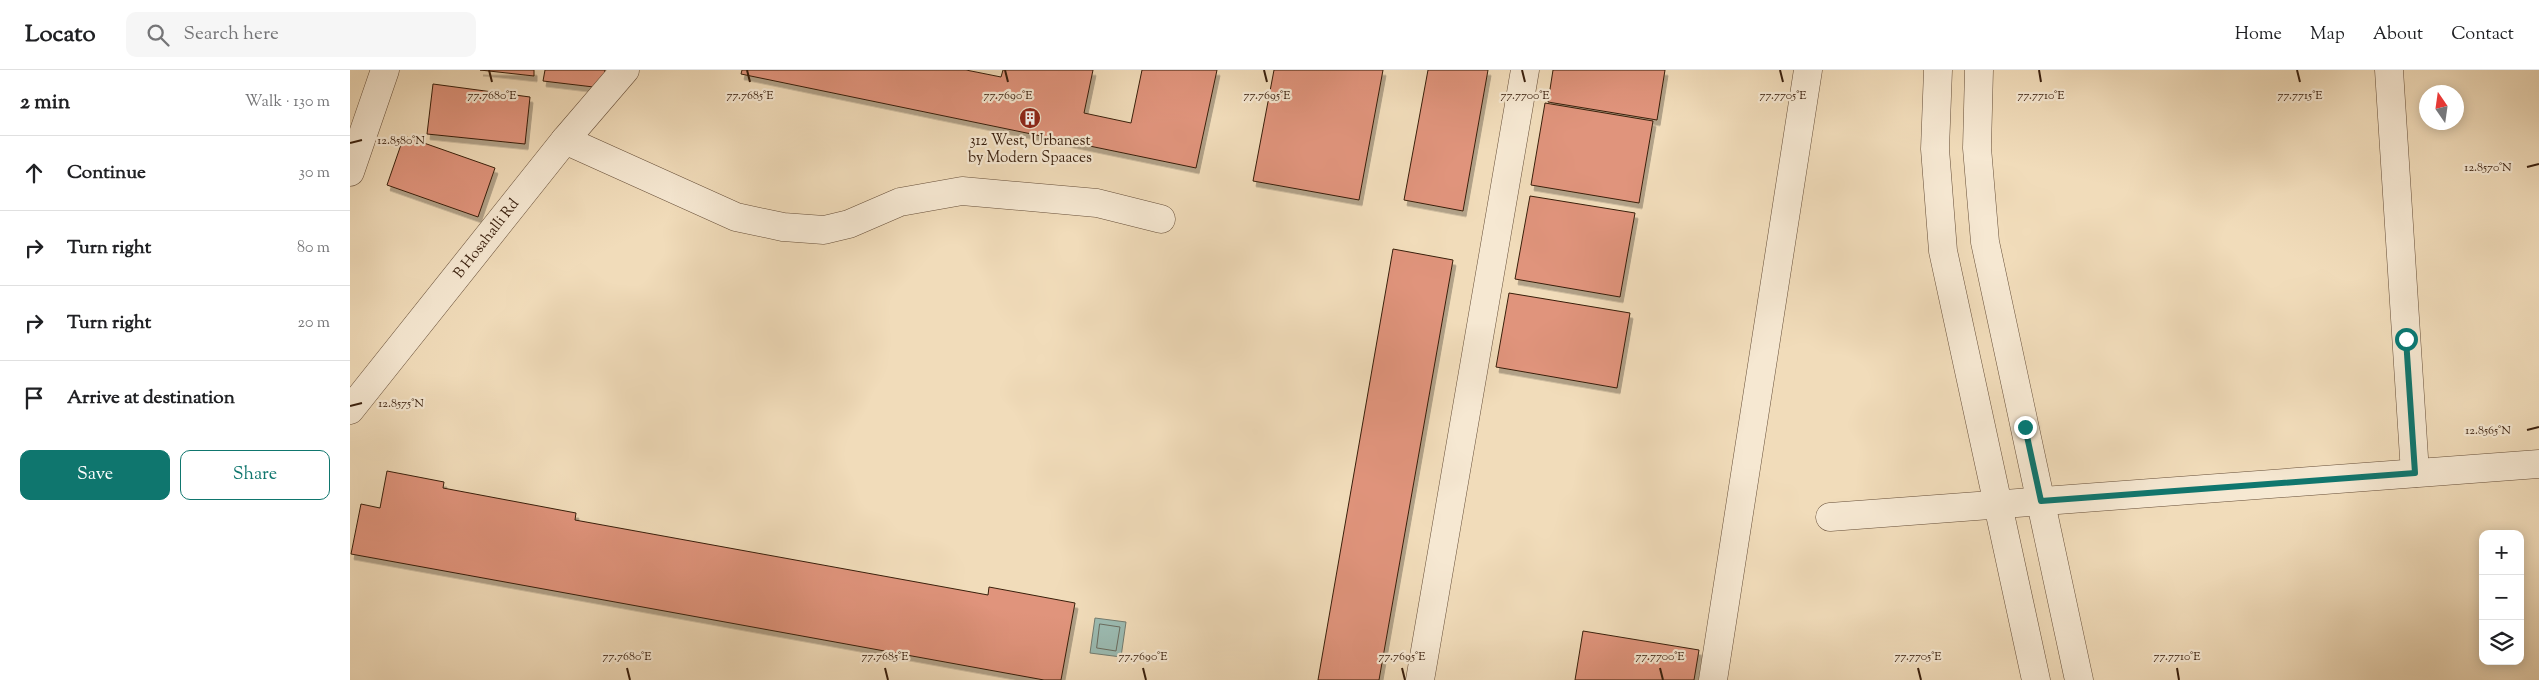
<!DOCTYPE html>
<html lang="en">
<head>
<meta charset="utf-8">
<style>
	:root { --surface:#fff; --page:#f6f6f6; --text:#202124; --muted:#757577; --line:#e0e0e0; --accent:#0f766e }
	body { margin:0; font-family:"Sorts Mill Goudy",serif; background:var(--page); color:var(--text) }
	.controls { position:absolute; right:15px; bottom:15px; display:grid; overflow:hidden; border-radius:10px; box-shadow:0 2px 12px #0003 }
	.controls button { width:45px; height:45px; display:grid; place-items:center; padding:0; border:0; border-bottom:1px solid var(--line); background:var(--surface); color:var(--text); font:25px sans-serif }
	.compass { position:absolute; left:2069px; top:15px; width:45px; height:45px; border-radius:50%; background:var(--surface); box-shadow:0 2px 12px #0003; rotate:347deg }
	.stop { position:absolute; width:15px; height:15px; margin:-11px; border:4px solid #0f766e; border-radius:50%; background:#fff }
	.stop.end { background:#0f766e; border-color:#fff; box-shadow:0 1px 5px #0008 }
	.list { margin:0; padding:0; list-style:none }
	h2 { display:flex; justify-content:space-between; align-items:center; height:65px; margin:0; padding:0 20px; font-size:21px }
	h2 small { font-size:16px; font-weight:400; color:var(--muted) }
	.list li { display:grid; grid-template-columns:32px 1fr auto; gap:15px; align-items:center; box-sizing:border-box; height:75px; padding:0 20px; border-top:1px solid var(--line) }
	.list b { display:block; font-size:19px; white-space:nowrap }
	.list em { font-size:16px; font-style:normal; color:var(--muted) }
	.actions { display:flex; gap:10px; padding:15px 20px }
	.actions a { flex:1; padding:11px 0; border:1px solid var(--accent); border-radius:10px; text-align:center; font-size:18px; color:var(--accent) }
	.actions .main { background:var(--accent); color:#fff }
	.icon { flex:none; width:28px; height:28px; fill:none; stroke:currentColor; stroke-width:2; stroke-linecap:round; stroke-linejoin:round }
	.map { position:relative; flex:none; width:2189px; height:610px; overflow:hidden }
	header { display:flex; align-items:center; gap:30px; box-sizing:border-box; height:70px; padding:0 25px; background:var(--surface); border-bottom:1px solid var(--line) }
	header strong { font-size:24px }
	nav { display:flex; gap:28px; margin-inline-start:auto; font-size:18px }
	.search { width:350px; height:45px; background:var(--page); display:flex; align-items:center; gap:12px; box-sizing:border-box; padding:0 18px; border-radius:10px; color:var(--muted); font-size:19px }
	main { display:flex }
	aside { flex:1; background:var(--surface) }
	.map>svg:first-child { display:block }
	.water { fill:#9bbbb2; stroke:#737c70 }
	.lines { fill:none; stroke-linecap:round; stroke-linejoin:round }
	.shore { stroke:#6a6c5f; stroke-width:1 }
	.building { fill:#e0947b; stroke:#381e0c; filter:url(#shadow) }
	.minor-casing { stroke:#664e38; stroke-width:29 }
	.minor { stroke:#f6e8d2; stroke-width:28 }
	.route { stroke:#0f766e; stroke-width:6 }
	.ticks { fill:none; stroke:#381e0c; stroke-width:2 }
	.labels { text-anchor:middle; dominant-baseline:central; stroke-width:4.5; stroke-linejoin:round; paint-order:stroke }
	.poi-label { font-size:15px; fill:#381e0c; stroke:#f6e8d2 }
	.street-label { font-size:15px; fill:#381e0c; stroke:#f6e8d2 }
	.ticks-label { font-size:12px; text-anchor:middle; fill:#381e0c; stroke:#f6e8d2; stroke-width:4.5; stroke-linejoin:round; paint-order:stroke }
</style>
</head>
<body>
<header>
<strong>Locato</strong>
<div class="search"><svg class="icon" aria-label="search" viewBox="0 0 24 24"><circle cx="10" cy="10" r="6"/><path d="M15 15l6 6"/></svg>Search here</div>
<nav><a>Home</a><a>Map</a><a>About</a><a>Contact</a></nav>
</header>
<main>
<aside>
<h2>2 min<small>Walk · 130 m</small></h2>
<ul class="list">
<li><svg class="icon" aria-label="ahead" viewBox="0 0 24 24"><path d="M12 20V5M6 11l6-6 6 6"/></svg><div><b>Continue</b></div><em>30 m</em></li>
<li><svg class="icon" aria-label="right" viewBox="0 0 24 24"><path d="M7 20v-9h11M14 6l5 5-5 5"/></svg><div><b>Turn right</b></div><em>80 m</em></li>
<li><svg class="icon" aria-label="right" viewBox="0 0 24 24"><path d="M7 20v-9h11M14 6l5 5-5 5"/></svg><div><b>Turn right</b></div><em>20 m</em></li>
<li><svg class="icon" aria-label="arrive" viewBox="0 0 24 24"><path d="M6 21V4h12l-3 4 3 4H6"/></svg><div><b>Arrive at destination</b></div></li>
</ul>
<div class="actions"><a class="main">Save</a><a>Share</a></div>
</aside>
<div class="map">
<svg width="2189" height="610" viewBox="0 0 2189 610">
	<defs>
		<filter id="shadow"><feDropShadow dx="3" dy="5.5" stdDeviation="0" flood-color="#0004"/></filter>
	</defs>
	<rect width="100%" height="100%" fill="#f1dcba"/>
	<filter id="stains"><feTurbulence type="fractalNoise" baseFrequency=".004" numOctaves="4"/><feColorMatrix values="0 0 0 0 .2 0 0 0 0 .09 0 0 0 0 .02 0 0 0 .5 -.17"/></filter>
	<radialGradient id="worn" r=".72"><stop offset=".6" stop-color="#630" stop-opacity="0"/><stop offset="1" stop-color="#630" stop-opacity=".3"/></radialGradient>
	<polygon class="water" points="745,548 776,552 771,587 740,583"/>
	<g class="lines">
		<polygon class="shore" points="750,554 770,557 766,581 747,578"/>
	</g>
	<g class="building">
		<polygon points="130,0 184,0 184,6"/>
		<polygon points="195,0 255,0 252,18 193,11"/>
		<polygon points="392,0 616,0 651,7 653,0 743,0 734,43 781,53 792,0 867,0 846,98 391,4"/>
		<polygon points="924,0 1033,0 1009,130 903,111"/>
		<polygon points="1078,0 1138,0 1113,141 1054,130"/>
		<polygon points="1203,0 1315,0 1307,50 1198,32"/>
		<polygon points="83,14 180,27 175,74 77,64"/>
		<polygon points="1195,33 1303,51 1289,133 1181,115"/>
		<polygon points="54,66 145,98 128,147 37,115"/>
		<polygon points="1180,126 1285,143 1270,227 1165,209"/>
		<polygon points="1043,179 1103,190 1029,610 968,610"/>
		<polygon points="1159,223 1280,243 1267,318 1146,297"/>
		<polygon points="37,401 94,412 93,418 226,443 225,450 638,525 639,517 725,533 711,610 694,610 1,484 11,434 30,438"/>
		<polygon points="1233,561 1349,580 1344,610 1225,610"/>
	</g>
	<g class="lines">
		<g class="minor-casing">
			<g id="minor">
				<polyline points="1588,0 1585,79 1593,181 1686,610"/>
				<polyline points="1629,0 1627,78 1635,172 1729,610"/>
				<polyline points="2039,0 2065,403"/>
				<polyline points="215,70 386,147 433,157 474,160 499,154 550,132 612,121 747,133 811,149"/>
				<polyline points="0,102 35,0"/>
				<polyline points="0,340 215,70 275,0"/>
				<polyline points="1480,447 2189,394"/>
				<polyline points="1070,610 1175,0"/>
				<polyline points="1363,610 1458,0"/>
			</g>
		</g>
		<use href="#minor" class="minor"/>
	</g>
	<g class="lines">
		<polyline class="route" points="1675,357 1691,431 2065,403 2056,269"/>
	</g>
	<path class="ticks" d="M139,0L142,12M397,0L400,12M655,0L658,12M914,0L917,12M1172,0L1175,12M1430,0L1433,12M1689,0L1691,12M1947,0L1950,12M0,73L12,70M2177,97L2189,94M0,336L12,333M2177,360L2189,357M277,598L280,610M535,598L538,610M793,598L796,610M1052,598L1055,610M1310,598L1313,610M1568,598L1571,610M1827,598L1829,610"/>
	<defs>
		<g id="building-disc" transform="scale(1.125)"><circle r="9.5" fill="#8f2418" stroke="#f6e8d2"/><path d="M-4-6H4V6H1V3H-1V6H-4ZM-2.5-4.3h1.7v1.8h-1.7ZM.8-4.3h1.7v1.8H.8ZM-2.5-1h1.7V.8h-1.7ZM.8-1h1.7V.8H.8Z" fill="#fff"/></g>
	</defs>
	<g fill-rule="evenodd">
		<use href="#building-disc" x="680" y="48"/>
	</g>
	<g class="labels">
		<g class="poi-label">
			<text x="680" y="71">312 West, Urbanest<tspan x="680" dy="17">by Modern Spaaces</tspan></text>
		</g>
		<g class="street-label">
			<text transform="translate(137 169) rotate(-52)">B Hosahalli Rd</text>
		</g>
	</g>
	<g class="ticks-label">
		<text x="142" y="29">77.7680°E</text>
		<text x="400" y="29">77.7685°E</text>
		<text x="658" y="29">77.7690°E</text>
		<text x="917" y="29">77.7695°E</text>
		<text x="1175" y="29">77.7700°E</text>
		<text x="1433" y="29">77.7705°E</text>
		<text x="1691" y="29">77.7710°E</text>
		<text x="1950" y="29">77.7715°E</text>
		<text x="51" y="74">12.8580°N</text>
		<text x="2138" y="101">12.8570°N</text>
		<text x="51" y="337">12.8575°N</text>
		<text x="2138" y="364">12.8565°N</text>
		<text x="277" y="590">77.7680°E</text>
		<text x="535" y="590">77.7685°E</text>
		<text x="793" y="590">77.7690°E</text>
		<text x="1052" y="590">77.7695°E</text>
		<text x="1310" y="590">77.7700°E</text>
		<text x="1568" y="590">77.7705°E</text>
		<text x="1827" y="590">77.7710°E</text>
	</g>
	<rect width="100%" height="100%" filter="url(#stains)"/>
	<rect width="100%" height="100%" fill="url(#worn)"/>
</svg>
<div class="controls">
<button>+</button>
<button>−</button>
<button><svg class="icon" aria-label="layers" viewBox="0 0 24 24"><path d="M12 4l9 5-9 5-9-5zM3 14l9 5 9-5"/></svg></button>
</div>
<svg class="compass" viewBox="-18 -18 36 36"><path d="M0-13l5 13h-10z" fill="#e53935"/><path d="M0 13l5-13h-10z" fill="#757577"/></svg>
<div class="stop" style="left:2056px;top:269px"></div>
<div class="stop end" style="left:1675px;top:357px"></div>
</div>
</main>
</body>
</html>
